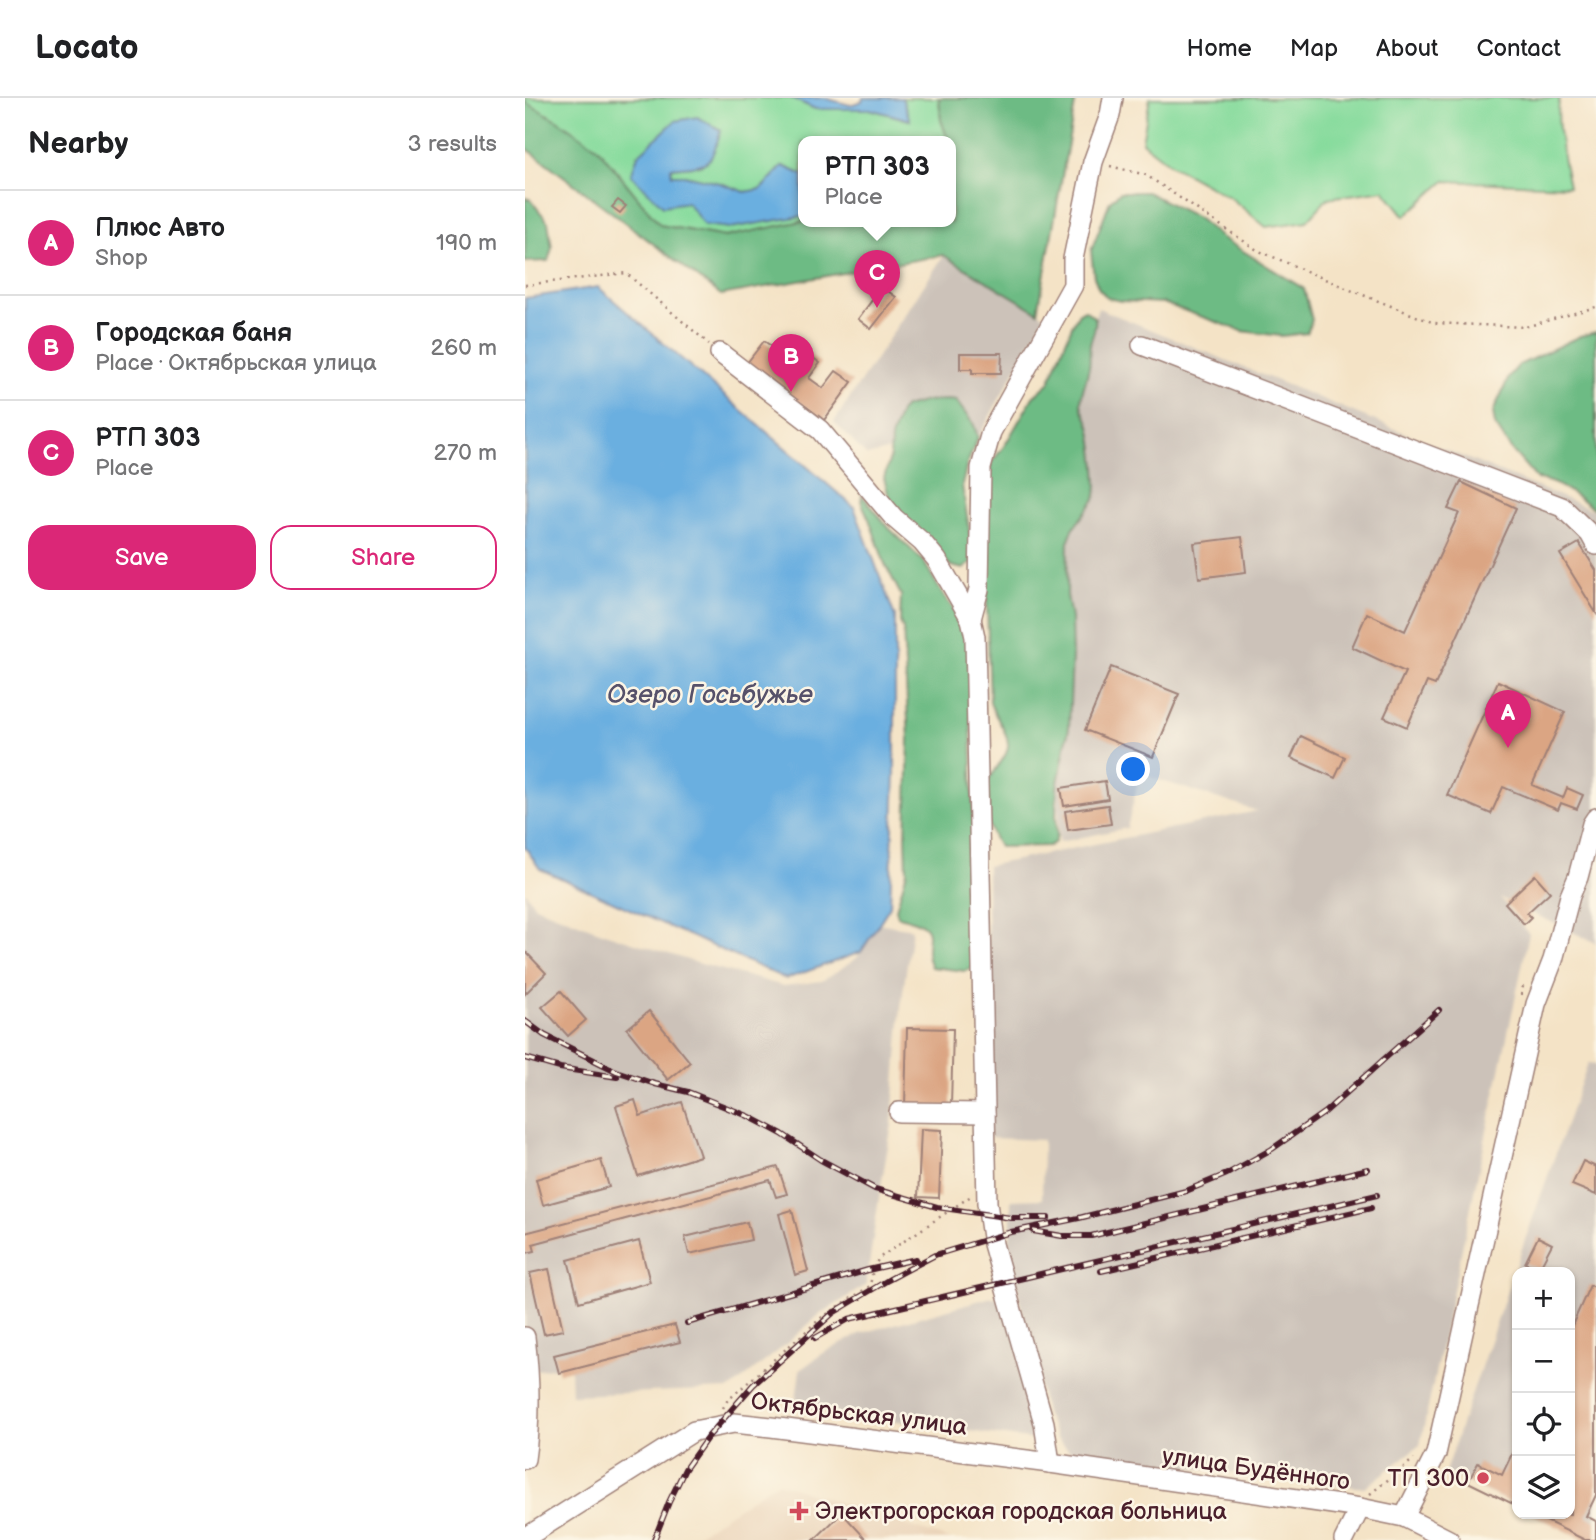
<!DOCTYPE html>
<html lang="en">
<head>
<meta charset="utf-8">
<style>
	:root { --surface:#fff; --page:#f6f6f6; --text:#202124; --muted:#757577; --line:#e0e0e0; --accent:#db2777 }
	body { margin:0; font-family:"Balsamiq Sans",sans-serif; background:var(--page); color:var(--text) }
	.controls { position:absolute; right:21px; bottom:21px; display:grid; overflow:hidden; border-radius:14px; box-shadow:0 2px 5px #0004 }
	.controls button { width:63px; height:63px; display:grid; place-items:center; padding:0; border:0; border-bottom:2px solid var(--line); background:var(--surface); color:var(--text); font:35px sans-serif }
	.you { position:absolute; left:609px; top:672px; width:24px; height:24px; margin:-18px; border:5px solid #fff; border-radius:50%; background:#1a73e8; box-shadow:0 0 0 10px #1a73e833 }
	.badge { display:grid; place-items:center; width:46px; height:46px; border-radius:50%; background:var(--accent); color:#fff; font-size:23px; font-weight:700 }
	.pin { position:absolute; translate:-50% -58px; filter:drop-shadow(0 2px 4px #0008) }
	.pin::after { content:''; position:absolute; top:37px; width:24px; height:21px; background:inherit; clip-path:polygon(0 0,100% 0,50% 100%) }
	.popup { position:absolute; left:273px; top:38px; width:158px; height:91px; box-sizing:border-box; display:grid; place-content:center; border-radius:14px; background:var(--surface); filter:drop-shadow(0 2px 5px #0005); font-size:23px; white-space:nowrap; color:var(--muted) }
	.popup b { font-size:26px; color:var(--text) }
	.popup::after { content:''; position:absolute; left:50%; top:100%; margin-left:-14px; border:14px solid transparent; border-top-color:var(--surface) }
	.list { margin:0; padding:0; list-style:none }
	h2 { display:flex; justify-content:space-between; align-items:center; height:91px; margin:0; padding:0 28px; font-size:30px }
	h2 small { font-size:23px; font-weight:400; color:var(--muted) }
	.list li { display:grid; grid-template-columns:46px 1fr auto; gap:21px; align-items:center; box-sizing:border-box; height:105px; padding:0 28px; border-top:2px solid var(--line) }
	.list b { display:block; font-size:26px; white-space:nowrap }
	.list p { margin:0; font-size:23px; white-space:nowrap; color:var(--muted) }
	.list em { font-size:23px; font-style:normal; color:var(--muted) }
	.actions { display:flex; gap:14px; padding:21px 28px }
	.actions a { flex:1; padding:16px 0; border:2px solid var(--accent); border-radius:21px; text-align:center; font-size:24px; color:var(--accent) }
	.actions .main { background:var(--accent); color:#fff }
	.icon { flex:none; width:38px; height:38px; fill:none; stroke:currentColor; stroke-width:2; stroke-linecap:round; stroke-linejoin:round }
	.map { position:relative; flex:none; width:1071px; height:1442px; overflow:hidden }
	header { display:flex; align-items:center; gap:42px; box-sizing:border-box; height:98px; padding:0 35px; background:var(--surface); border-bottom:2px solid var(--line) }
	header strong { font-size:33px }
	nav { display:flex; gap:38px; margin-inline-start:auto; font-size:24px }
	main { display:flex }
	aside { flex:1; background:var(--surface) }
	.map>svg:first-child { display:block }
	.built { fill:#ead3b8 }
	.industrial { fill:#ccc2b9 }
	.green { fill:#87db9d; stroke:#687d64; stroke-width:2 }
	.forest { fill:#6dbb84; stroke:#5c6d58; stroke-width:2 }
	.water { fill:#6bafe0; stroke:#5a6786; stroke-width:2 }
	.building { fill:#dba583 }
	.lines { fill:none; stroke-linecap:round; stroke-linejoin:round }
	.minor-casing { stroke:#9f8178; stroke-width:22 }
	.path { stroke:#9f8178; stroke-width:2.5; stroke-dasharray:2 5; stroke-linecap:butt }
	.minor { stroke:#fff; stroke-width:19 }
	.rail-casing { stroke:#4a1f2b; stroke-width:6 }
	.rail { stroke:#fcf5e5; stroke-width:3.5; stroke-dasharray:10; stroke-linecap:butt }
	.poi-dot { fill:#d1495b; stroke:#fcf5e5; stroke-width:2.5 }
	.labels { text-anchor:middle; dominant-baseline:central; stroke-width:5; stroke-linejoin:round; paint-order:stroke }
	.street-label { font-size:24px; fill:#4a1f2b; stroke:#fcf5e5 }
	.poi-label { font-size:24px; fill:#4a1f2b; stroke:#fcf5e5; text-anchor:end }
	.water-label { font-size:26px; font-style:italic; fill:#56516a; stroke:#fcf5e5 }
</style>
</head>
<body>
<header>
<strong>Locato</strong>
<nav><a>Home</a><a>Map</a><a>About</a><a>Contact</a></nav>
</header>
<main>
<aside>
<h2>Nearby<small>3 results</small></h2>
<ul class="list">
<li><span class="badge">A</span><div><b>Плюс Авто</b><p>Shop</p></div><em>190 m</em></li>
<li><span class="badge">B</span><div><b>Городская баня</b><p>Place · Октябрьская улица</p></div><em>260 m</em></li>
<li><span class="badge">C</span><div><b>РТП 303</b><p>Place</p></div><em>270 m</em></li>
</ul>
<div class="actions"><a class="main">Save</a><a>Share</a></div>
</aside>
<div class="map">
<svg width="1071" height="1442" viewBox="0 0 1071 1442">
	<rect width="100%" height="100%" fill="#fcf5e5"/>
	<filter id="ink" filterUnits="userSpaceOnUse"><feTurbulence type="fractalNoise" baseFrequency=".0143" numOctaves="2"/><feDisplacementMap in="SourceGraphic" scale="14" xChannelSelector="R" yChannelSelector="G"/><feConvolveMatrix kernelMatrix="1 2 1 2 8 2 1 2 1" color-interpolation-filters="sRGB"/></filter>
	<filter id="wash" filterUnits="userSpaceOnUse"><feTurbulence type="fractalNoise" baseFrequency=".00686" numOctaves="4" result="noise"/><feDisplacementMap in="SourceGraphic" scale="28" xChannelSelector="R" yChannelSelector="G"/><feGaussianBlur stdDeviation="1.57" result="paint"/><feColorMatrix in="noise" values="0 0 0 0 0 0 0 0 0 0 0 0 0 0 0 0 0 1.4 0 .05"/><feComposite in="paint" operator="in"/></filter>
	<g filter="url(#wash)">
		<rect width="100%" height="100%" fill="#f4e3c6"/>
		<polygon class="built" points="252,1384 427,1442 164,1442"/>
		<g class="industrial">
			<polygon points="419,157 520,218 449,347 381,348 342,358 309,324"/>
			<polygon points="573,210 1071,413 1071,845 975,800 1004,836 895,1347 840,1390 548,1356 532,1341 520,1314 483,1148 486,1134 486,1102 517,1101 518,1042 465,1040 462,768 732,713 615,676 602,730 534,744 526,285 564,234"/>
			<polygon points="0,793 10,808 76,834 172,865 259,888 297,883 332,860 353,825 387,831 376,908 367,1026 355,1093 341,1187 294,1217 253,1253 205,1291 46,1297 45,1267 0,1274"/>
			<polygon points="1063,965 1071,966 1071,1442 1060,1442 1007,1416 1045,1416 1045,1174 992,1174 992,1408 920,1374 989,1173"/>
			<polygon points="467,1199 482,1204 518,1343 270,1309 275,1272 297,1256 334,1236"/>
		</g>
		<g class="green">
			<polygon points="0,0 266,0 290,11 345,11 384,22 377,0 414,0 416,22 424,44 278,44 278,77 258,68 236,91 220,94 195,85 159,77 147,77 146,70 177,67 113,57 163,104 179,127 278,118 278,123 200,139 135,127 109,96 32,22 0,4"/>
			<path d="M625,0H1035C1029,21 1039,66 1044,88L920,83L880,118L859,92L803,100L782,123L741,129L706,100L646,67L617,44Z"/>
		</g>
		<g class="forest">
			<polygon points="414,0 551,0 513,214 418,157 196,197 0,49 0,4 32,22 72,49 135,127 200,139 278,123 426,124 426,44 424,44 416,22"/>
			<polygon points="595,94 622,94 673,120 694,138 779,191 787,222 782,235 756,238 717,233 638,205 596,203 583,200 574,191 569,179 566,153 585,103"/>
			<polygon points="0,99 5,101 23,124 27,150 23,163 0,164"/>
			<path d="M560,212L570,220C572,230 567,237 565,246C564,255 566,265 563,273C561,285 556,293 556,305C556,313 562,318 564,325C568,337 575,389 570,401L548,431L543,444L542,497L546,520L547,558L544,630L532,690L531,717L532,737L530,744L524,748L474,749C465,734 454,704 461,687C463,682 467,677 470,673C474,666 482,658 483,649C484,634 469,619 465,604L460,442L466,365L480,347L508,299L524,285L547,228L554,215Z"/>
			<path d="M1071,234V412C1052,399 1035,384 1012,381L985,350L970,327L968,314L985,277L994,267L1055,238Z"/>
			<polygon points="423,302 431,303 449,327 453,340 442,366 437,387 445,437 449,456 449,463 438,471 426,468 379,421 364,399 359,380 365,360 366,340 375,314 380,309 401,303"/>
			<path d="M337,397L364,430L399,464L419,499L428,510L444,542L452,869L440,873L406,869C392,840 423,830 373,818L371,811L382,773L381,739L384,641L378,531L375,524L376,497L360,466L344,421L336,403Z"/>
		</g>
		<g class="water">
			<polygon points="266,0 299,0 325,7 337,3 338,0 377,0 385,22 345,11 290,11"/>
			<path d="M172,19L196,32C184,70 186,66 146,70L147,77H159L195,85L220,94L236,91L258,68L278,77V118L205,130L179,127L162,104L138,108L106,77L113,57L150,23Z"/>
			<polygon points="73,189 329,409 370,519 370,676 365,808 336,854 261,881 15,771 0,749 0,200"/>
		</g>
		<g id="blocks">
			<g class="building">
				<polygon points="93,102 101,108 95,115 87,109"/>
				<polygon points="357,189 371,199 346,231 333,221"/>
				<polygon points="264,242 295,265 284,280 298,290 311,273 327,284 299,322 222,265 239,243 255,254"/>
				<polygon points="435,255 477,255 476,275 447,275 447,271 435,271"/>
				<polygon points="936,384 991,410 910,587 902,584 882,629 859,619 880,574 827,549 842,515 880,533 934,415 923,411"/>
				<polygon points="717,439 721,474 674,480 669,445"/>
				<polygon points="1054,445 1071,472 1071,515 1035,456"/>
				<polygon points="586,569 654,596 628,659 560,632"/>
				<polygon points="973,583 1040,614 1007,687 1038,700 1042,690 1058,697 1052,711 1036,705 1033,712 978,689 966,716 922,697"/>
				<polygon points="776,638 820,659 810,680 766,660"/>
				<polygon points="580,683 583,701 539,708 536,690"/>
				<polygon points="583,707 586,726 543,732 540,713"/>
				<polygon points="1010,777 1025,794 1002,815 1006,819 999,826 980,805"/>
				<polygon points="0,853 21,875 0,896"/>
				<polygon points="36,893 61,922 43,938 17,909"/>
				<polygon points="124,913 165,964 143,982 102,931"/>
				<polygon points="382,930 428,931 426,1008 380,1008"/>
				<polygon points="110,1002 115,1018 157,1004 175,1058 113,1078 91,1008"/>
				<polygon points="396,1031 417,1032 414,1100 393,1099"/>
				<polygon points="76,1062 84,1089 18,1107 11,1081"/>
				<polygon points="1058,1063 1071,1069 1071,1097 1047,1087"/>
				<polygon points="253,1069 262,1096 251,1099 245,1082 8,1146 10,1153 1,1155 0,1135"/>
				<polygon points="267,1112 283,1173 270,1177 254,1116"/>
				<polygon points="222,1124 226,1142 164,1156 160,1139"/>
				<polygon points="1013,1139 1027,1146 1014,1171 1000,1165"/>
				<polygon points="114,1143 125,1184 54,1204 43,1162"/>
				<polygon points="24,1171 38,1232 19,1236 5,1175"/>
				<polygon points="1065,1187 1071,1190 1071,1397 1061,1418 1071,1423 1071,1442 1060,1442 1007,1416 1045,1416 1045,1232"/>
				<polygon points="150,1227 155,1244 34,1275 29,1257"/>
				<polygon points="992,1345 992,1408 943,1384 953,1365 977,1377"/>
				<polygon points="317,1415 342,1442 289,1442"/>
			</g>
		</g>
	</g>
	<g filter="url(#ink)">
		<use href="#blocks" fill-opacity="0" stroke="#9f8178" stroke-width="2"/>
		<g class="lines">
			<g class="minor-casing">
				<g id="minor">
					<polyline points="617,247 1037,409 1065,436 1071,447"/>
					<polyline points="195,255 295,332 369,420 397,444 412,462 446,521 450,539 462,1105 468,1146 519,1325 525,1365"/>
					<polyline points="446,521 454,491 456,370 466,334 548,187 548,161 568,64 585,17 588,0"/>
					<polyline points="374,1014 460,1015"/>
					<path d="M0,1239C5,1280 6,1320 0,1361"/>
					<polyline points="879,1419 911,1356 1011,906 1028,862 1045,798 1053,779 1067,726 1071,720"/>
					<polyline points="0,1440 169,1333 209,1325 246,1329 525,1365 835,1410 879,1419 924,1442"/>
					<polyline points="819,1442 835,1410"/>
				</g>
			</g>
			<g class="path">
				<polyline points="585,68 621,77 732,152 828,193 909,225 1000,229 1071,209"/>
				<polyline points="0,187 101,175 184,246"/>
				<polyline points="996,897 999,884"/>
				<polyline points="198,1310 202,1303 296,1220 345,1188 348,1171 354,1160 446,1098"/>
				<polyline points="845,1396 889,1361"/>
			</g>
			<use href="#minor" class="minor"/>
			<g class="rail-casing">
				<g id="rail">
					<polyline points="0,923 19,937 91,973 130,986 163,994 223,1018 257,1036 296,1062 350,1091 412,1109 486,1120 523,1120"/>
					<polyline points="0,960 35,970 92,979"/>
					<polyline points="508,1133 537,1138 566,1138 843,1071"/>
					<polyline points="576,1173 846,1110"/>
					<polyline points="162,1225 343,1172 391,1161"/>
					<polyline points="290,1240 324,1221 852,1097"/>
					<polyline points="129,1442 144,1404 160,1371 182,1340 228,1287 308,1215 363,1182 410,1157 486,1134 554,1120 661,1093 702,1076 747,1051 800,1014 914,912"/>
				</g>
			</g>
			<use href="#rail" class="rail"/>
		</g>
	</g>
	<g class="poi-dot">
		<circle cx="958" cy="1380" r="7"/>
		<path d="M270.5 1402.5h7v7h7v7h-7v7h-7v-7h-7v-7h7z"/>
	</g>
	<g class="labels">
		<g class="street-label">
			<text transform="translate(334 1316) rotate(7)">Октябрьская улица</text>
			<text transform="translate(731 1371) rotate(8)">улица Будённого</text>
		</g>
		<g class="poi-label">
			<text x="944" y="1380">ТП 300</text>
			<text x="290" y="1413" text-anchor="start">Электрогорская городская больница</text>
		</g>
		<g class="water-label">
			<text x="185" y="597">Озеро Госьбужье</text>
		</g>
	</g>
</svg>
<div class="controls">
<button>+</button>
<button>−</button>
<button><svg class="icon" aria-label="locate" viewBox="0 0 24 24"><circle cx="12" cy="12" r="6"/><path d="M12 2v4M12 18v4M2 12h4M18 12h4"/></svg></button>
<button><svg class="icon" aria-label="layers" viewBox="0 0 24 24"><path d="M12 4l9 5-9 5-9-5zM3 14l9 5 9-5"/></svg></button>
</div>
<div class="you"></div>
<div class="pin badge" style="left:983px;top:650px">A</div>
<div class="pin badge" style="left:266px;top:294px">B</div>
<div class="pin badge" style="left:352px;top:210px">C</div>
<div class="popup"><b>РТП 303</b>Place</div>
</div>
</main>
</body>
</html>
